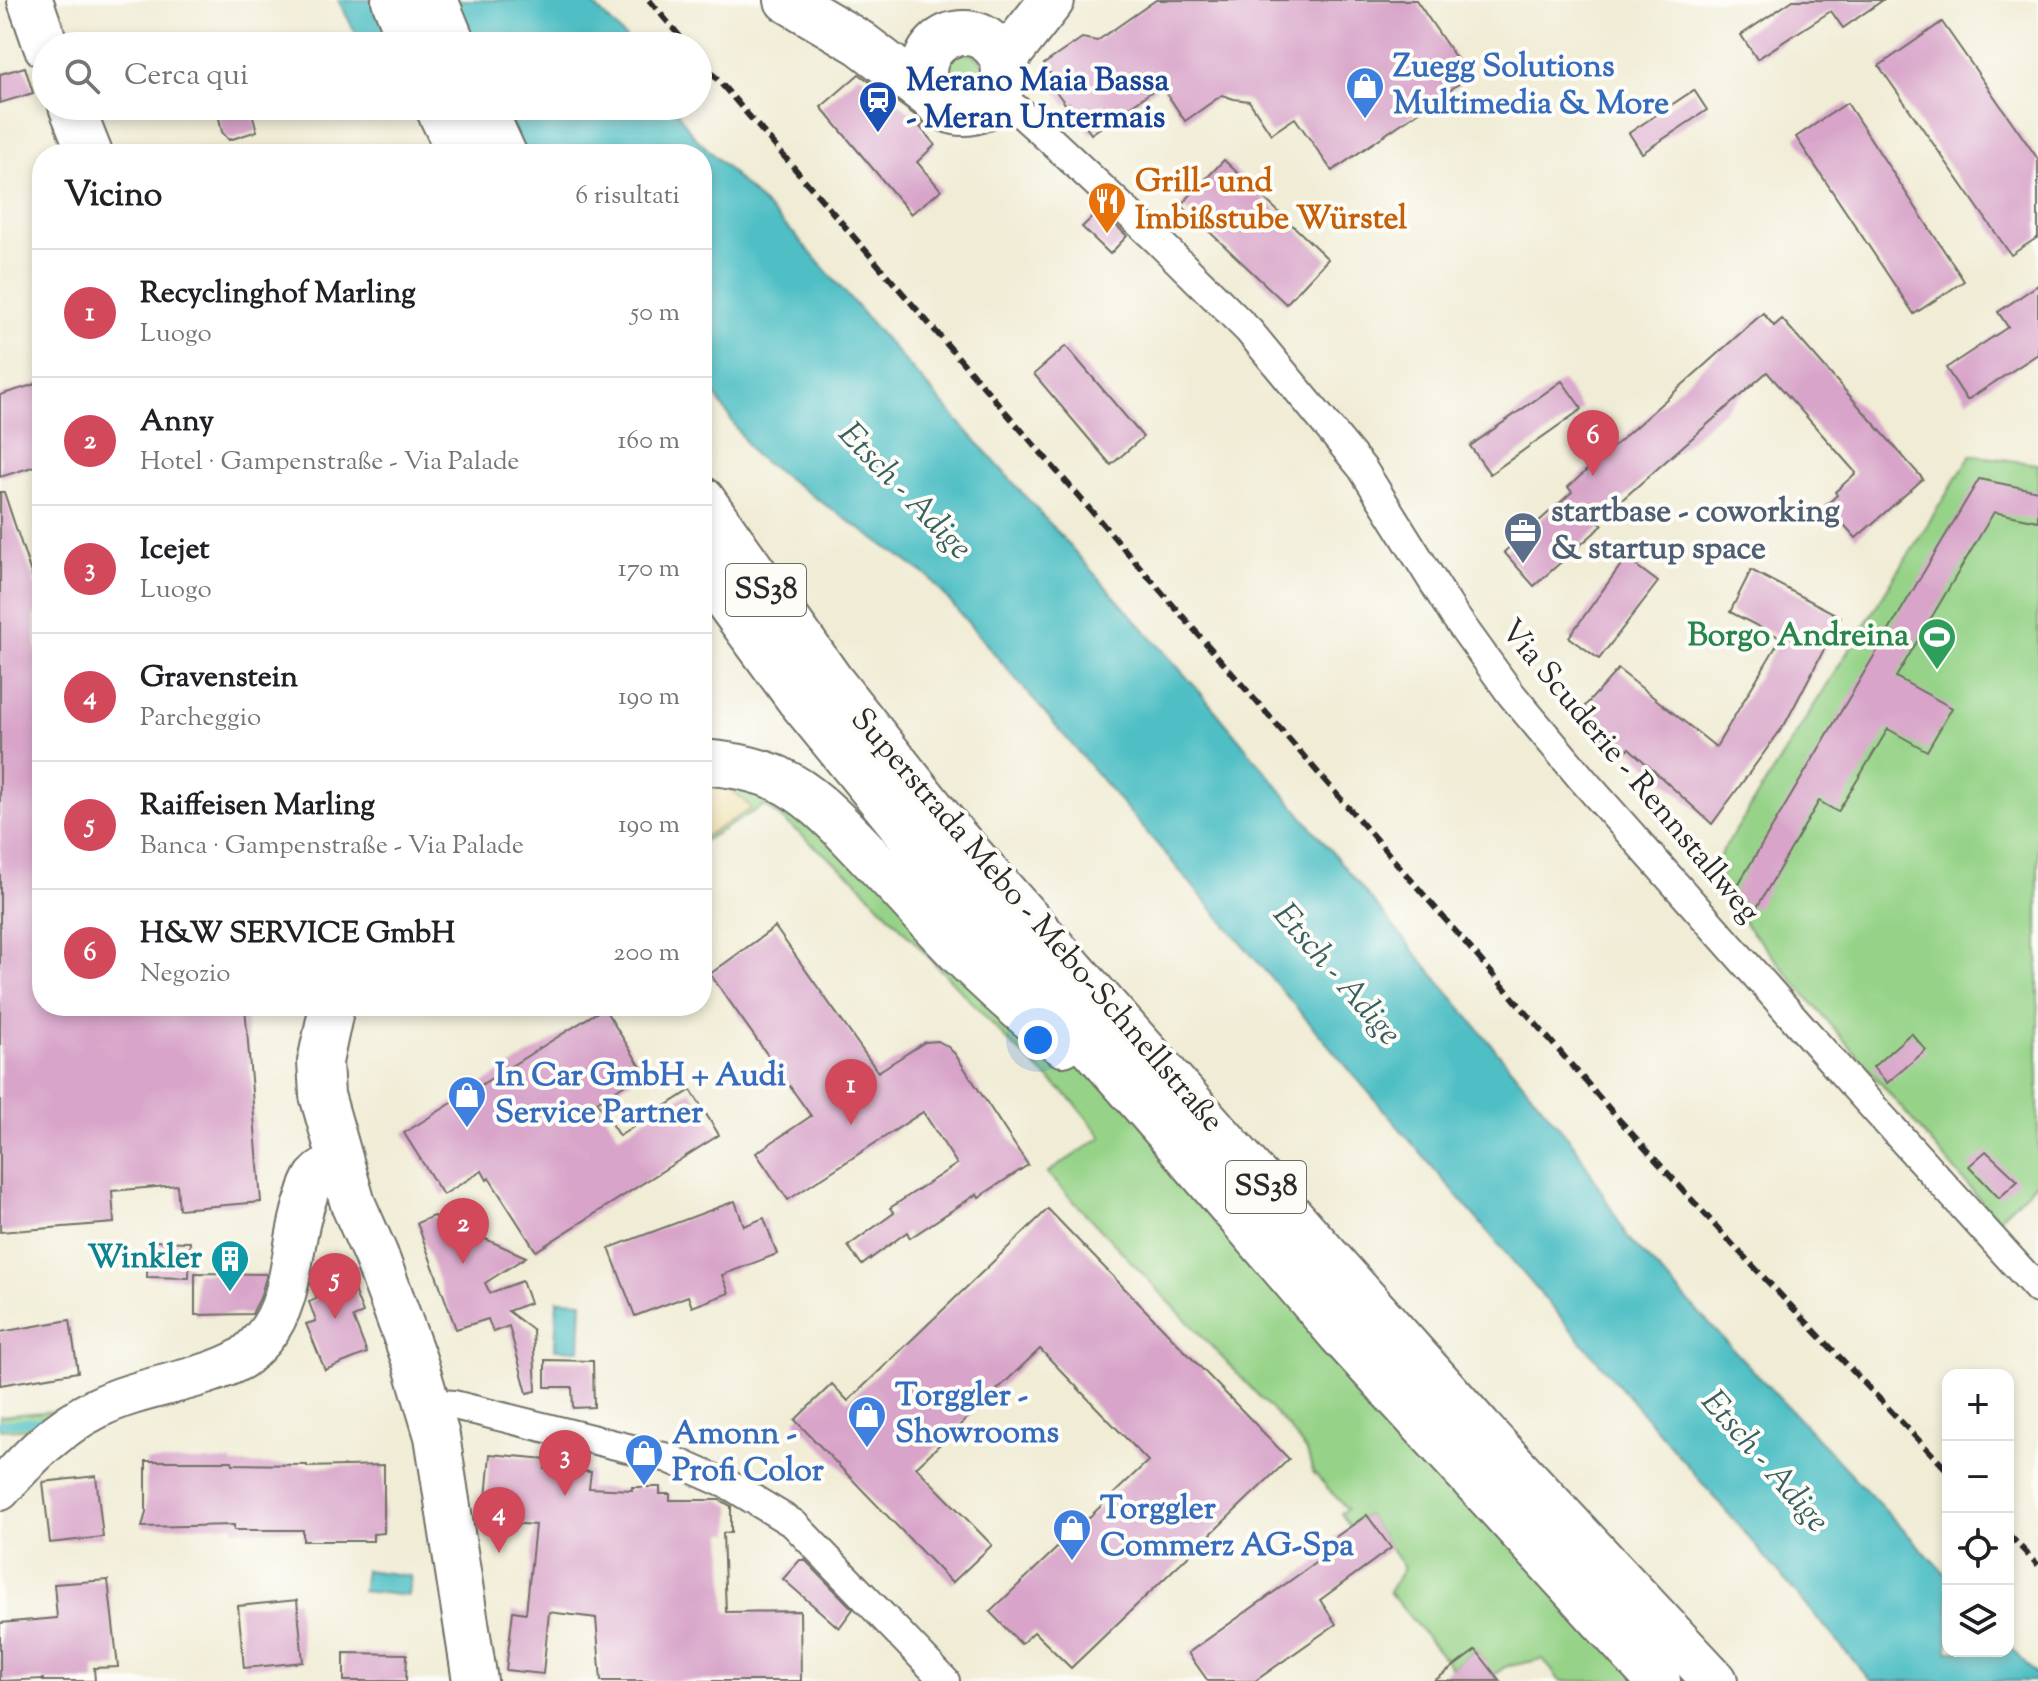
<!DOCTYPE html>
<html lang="it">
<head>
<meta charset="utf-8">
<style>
	:root { --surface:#fff; --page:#f6f6f6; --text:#202124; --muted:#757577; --line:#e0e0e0; --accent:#d1495b }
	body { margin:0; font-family:"Sorts Mill Goudy",serif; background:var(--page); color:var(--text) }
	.controls { position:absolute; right:24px; bottom:24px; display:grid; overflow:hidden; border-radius:16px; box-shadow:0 4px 12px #0003 }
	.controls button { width:72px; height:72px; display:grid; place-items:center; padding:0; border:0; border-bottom:2px solid var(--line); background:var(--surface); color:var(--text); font:40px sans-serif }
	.you { position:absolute; left:1038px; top:1040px; width:28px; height:28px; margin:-20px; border:6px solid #fff; border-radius:50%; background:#1a73e8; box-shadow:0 0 0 12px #1a73e833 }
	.badge { display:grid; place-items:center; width:52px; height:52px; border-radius:50%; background:var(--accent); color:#fff; font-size:26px; font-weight:700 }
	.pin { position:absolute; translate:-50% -66px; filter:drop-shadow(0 2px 4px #0008) }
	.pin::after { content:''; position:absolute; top:42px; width:28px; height:24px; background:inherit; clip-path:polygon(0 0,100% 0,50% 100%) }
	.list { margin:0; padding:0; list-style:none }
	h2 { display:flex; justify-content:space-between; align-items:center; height:104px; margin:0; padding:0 32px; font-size:34px }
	h2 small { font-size:26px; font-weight:400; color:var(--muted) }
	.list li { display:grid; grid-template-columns:52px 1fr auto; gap:24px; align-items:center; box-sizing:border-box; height:128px; padding:0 32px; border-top:2px solid var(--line) }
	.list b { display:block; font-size:30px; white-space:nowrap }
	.list p { margin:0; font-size:26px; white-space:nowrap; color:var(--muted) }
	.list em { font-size:26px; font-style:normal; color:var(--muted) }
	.icon { flex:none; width:44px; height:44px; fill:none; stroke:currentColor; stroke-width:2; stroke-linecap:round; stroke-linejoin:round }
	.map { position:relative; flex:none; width:2038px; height:1681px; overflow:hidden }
	.search { position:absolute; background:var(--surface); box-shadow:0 4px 12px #0003; left:32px; top:32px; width:680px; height:88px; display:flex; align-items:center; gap:20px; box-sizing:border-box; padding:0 28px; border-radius:44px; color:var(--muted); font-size:30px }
	.panel { position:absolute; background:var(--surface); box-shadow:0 4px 12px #0003; left:32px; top:144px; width:680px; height:872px; border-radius:32px }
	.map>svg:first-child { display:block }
	.green { fill:#96d388; stroke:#607f5a; stroke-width:2 }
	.sand { fill:#eeda9e; stroke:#8c8264; stroke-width:2 }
	.water { fill:#50bfc5; stroke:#3e7578; stroke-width:2 }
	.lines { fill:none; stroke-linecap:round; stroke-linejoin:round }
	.stream { stroke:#50bfc5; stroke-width:8 }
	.building { fill:#d8a4c9 }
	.street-casing { stroke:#706f66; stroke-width:32 }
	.secondary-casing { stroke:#706f66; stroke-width:44 }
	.primary-casing { stroke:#706f66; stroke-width:48 }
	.highway-casing { stroke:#706f66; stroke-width:48 }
	.street { stroke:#fff; stroke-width:28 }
	.secondary { stroke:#fff; stroke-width:40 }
	.primary { stroke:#fff; stroke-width:44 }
	.highway { stroke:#fff; stroke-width:44 }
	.rail { stroke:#2b2b2b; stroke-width:6; stroke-dasharray:12 6; stroke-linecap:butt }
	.labels { text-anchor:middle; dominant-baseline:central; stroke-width:8; stroke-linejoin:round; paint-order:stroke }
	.shield { fill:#fdfcf7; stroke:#6a6a68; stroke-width:2 }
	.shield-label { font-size:30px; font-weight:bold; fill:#2b2b2b }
	.shop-label { font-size:32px; font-weight:bold; fill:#366cbe; stroke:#fdfcf7; text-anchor:start }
	.transit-label { font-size:32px; font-weight:bold; fill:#164399; stroke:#fdfcf7; text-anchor:start }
	.food-label { font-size:32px; font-weight:bold; fill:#c56008; stroke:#fdfcf7; text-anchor:start }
	.service-label { font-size:32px; font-weight:bold; fill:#4e5e75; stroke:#fdfcf7; text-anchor:start }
	.leisure-label { font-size:32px; font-weight:bold; fill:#27864d; stroke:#fdfcf7; text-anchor:end }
	.street-label { font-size:32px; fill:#2b2b2b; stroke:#fdfcf7 }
	.culture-label { font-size:32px; font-weight:bold; fill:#0d838f; stroke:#fdfcf7; text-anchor:end }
	.water-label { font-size:34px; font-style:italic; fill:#385f61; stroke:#fdfcf7 }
</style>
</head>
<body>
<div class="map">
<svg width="2038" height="1681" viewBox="0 0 2038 1681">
	<rect width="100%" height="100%" fill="#fdfcf7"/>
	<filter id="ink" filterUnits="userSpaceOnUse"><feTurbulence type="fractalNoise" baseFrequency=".0125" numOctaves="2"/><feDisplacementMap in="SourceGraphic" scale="16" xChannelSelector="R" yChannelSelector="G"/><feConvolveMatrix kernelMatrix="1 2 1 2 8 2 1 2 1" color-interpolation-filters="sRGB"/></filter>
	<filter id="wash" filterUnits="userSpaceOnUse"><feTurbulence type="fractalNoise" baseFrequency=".006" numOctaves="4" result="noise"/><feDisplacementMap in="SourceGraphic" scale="32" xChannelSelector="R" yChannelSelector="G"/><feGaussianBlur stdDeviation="1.8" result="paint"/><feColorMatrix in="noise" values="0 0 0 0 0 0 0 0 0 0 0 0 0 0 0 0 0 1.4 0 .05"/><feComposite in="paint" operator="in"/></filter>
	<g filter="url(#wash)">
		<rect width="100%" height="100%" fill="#f0ecd5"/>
		<g class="green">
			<circle cx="964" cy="74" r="21"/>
			<polygon points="1971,455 2038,464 2038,1181 1997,1220 1706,878"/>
			<polygon points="702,762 756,771 1150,1112 1639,1681 1560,1681 1543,1659 1505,1667 1485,1681 1484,1661 1476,1650 1452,1668 1389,1592 1404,1568 1367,1515 1349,1526 1341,1513 1347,1509 1313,1472 1307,1452 1288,1427 1047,1173 1102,1137 1074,1102 1008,1041 856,880 765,805 702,842"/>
			<polygon points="98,1407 63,1427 0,1430 0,1416"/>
		</g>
		<path class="sand" d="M711,784C729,788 740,794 751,809L702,838V787Z"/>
		<g class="water">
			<polygon points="338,0 589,0 625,37 631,46 363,46"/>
			<polygon points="419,106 673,106 692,134 795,235 885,339 1199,691 1576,1147 1628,1238 1948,1577 1948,1651 2008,1651 2008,1644 2038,1677 2038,1681 1871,1681 929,577 754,455 702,375 702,154 476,154"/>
			<polygon points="557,1300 582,1301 580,1350 555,1349"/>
			<polygon points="365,1570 411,1576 408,1596 362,1591"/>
		</g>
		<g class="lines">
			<polyline class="stream" points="0,1424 51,1420"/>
		</g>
		<g id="blocks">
			<g class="building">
				<polygon points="1156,0 1416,0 1469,77 1332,171 1295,118 1271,134 1249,101 1234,99 1222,95 1185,121 1161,85 1091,134 1069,103 1066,105 1052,86 1056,83 1044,64 1082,38 1097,41"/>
				<polygon points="1793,0 1883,0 1843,28 1831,11 1757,59 1741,35"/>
				<polygon points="1942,22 2038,159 2038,237 2011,255 1879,66"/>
				<polygon points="25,67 33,93 0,103 0,74"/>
				<polygon points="859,74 920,119 925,124 920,127 935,145 917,162 941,190 911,214 821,107"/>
				<polygon points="1694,90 1707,110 1642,153 1629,133"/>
				<polygon points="1847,103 1964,281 1914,314 1796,137"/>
				<polygon points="251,109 257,131 229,140 222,132 219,118"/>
				<polygon points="1224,160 1328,259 1286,304 1181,205"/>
				<polygon points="1100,210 1127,236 1110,254 1082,227"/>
				<polygon points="2038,285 2038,354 1967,400 1946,368 2008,327 1998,312"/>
				<polygon points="1763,313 1774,326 1782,319 1923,479 1856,538 1826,505 1837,495 1835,492 1856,473 1767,372 1598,521 1603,525 1534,586 1504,552 1572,492 1568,487"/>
				<polygon points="1066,346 1143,437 1111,465 1034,374"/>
				<polygon points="1562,381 1582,409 1490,474 1470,446"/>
				<polygon points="42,382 42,464 0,477 0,395"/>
				<polygon points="1979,479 2038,491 2038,521 1994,512 1896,677 1952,708 1927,751 1888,729 1838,812 1819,801 1756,909 1732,895"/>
				<polygon points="0,492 4,492 42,606 42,612 34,614 38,674 42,673 42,1006 245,1006 261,1202 179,1209 177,1185 112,1191 114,1223 0,1232"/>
				<polygon points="1626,558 1658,582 1599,659 1569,637"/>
				<polygon points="1751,570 1841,617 1785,724 1712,824 1629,748 1622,756 1577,715 1618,669 1716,747 1781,638 1730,612"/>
				<polygon points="775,927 878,1072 925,1042 938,1041 947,1046 955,1054 1028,1165 979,1197 977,1194 910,1238 907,1232 862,1265 848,1246 894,1213 890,1208 957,1164 923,1112 788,1200 756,1153 811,1116 710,974"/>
				<polygon points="604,1008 644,1072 597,1102 619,1136 691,1090 719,1135 536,1251 489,1178 487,1180 482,1171 443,1195 404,1133"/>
				<polygon points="1911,1033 1926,1050 1887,1083 1873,1067"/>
				<polygon points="1986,1151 2018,1181 1999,1198 1969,1166"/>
				<polygon points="735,1201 744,1226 764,1218 777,1254 722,1275 729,1293 692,1307 688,1296 635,1316 609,1248"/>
				<polygon points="1048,1209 1289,1459 1071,1668 1034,1632 1021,1644 990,1612 1148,1461 1040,1349 916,1467 992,1545 952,1583 795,1420 832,1384 848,1401"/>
				<polygon points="433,1216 526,1257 485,1283 490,1293 522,1281 530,1303 508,1311 533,1330 536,1391 527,1393 509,1326 493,1332 488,1319 456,1329 417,1223"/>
				<polygon points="148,1241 190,1242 189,1278 147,1277"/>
				<polygon points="346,1270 363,1313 353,1317 367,1353 325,1370 306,1324 316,1321 309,1302 317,1298 311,1284"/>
				<polygon points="195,1273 266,1274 266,1277 260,1298 252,1314 195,1315"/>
				<polygon points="70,1320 78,1372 0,1385 0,1332"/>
				<polygon points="545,1360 593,1361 594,1407 573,1408 572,1387 545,1387"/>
				<polygon points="490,1454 546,1459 545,1469 591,1472 589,1488 632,1490 632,1487 660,1487 660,1494 670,1494 670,1500 720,1500 731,1506 731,1533 723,1533 726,1612 800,1611 801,1681 601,1681 596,1618 549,1612 543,1674 506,1670 513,1611 526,1613 535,1525 484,1521"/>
				<polygon points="146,1461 232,1461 233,1464 307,1465 307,1467 384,1465 384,1533 373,1534 373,1541 303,1541 303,1530 234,1530 234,1525 142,1527 146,1512"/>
				<polygon points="96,1476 103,1537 50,1543 43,1482"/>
				<polygon points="1367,1515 1391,1548 1320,1600 1336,1624 1255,1681 1208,1681 1188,1653 1325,1556 1320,1548"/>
				<polygon points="800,1560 805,1560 853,1609 839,1628 783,1579"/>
				<polygon points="108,1580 118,1667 94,1668 95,1681 43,1681 43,1679 0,1681 0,1623 57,1618 54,1584"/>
				<polygon points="297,1600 303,1662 244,1668 238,1606"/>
				<polygon points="1476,1650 1500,1681 1434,1681"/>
				<polygon points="344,1653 407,1654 406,1681 344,1681"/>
			</g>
		</g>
	</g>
	<g filter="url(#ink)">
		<use href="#blocks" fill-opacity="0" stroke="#706f66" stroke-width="2"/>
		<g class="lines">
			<g class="street-casing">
				<g id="street">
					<polyline points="995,98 1016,109 1045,135 1156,239 1249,331 1362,468 1454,615 1511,694 1583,780 1862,1095 2038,1289"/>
					<polyline points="428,1403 454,1405 668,1458 733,1487 794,1524 945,1681"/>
				</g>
			</g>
			<g class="secondary-casing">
				<path id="secondary" d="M0,1490C29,1457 57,1428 97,1408C142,1385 198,1383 241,1359C249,1354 257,1345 263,1338C296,1299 289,1245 306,1199C308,1192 311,1183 315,1177C322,1169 331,1164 340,1159"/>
			</g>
			<g class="primary-casing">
				<g id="primary">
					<polyline points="30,0 46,46"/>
					<polyline points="787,0 860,43 931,97"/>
					<circle cx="964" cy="73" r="40"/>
					<polyline points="1003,62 1052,0"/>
					<polyline points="71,106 90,154"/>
					<polyline points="332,1006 320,1062 322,1095 353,1204 376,1256 415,1362 437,1436 475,1681"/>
				</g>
			</g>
			<g class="highway-casing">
				<g id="highway">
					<polyline points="394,0 412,46"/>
					<polyline points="435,0 454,46"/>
					<polyline points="437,106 460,154"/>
					<polyline points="482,106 504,154"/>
					<polyline points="702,499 831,681 954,836 1480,1429 1715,1681"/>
					<polyline points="702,567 798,698 964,902 1150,1112 1340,1334 1658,1681"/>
					<path d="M702,762C729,764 754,768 779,779C808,793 832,817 854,840C884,871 913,902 942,934C981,976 1018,1009 1063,1044"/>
				</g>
			</g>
			<use href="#street" class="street"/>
			<use href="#secondary" class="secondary"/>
			<use href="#primary" class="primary"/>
			<use href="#highway" class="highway"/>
			<g class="rail">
				<polyline points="649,0 688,46"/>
				<polyline points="698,57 1613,1113 1733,1245 1948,1471"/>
				<polyline points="2008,1534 2038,1565"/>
			</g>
		</g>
	</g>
	<defs>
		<g id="shop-pin" transform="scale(2)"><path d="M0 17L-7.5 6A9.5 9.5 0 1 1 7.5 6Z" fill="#3f7fe0" stroke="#fdfcf7"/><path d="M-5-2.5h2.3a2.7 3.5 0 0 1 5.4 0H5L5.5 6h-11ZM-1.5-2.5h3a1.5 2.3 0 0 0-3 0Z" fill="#fff"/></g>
		<g id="station-pin" transform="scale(2)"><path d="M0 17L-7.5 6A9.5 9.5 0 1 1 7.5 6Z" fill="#1a4fb4" stroke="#fdfcf7"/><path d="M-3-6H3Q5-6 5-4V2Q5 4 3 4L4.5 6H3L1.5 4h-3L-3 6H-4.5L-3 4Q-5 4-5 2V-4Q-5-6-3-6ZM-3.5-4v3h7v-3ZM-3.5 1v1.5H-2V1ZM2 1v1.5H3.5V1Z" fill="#fff"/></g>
		<g id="restaurant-pin" transform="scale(2)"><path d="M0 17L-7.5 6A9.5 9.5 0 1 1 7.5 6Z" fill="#e8710a" stroke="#fdfcf7"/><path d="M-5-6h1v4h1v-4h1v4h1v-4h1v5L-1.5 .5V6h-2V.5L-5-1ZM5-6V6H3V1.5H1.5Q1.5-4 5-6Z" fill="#fff"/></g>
		<g id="office-pin" transform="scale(2)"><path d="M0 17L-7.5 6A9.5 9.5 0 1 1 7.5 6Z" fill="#5c6f8a" stroke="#fdfcf7"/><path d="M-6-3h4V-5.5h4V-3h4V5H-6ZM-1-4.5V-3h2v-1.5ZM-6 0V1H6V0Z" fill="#fff"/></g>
		<g id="stadium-pin" transform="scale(2)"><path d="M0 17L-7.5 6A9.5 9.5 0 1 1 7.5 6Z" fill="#2e9e5b" stroke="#fdfcf7"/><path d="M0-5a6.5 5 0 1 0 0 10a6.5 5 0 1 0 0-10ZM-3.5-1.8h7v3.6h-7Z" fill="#fff"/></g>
		<g id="building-pin" transform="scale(2)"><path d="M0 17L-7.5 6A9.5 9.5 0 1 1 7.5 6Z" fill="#0f9aa8" stroke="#fdfcf7"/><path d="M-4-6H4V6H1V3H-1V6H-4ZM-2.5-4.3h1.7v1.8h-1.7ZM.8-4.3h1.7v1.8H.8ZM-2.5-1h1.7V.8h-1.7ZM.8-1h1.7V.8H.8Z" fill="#fff"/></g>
	</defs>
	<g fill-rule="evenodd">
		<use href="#shop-pin" x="1365" y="86"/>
		<use href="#station-pin" x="878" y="100"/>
		<use href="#restaurant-pin" x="1107" y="201"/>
		<use href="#office-pin" x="1523" y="531"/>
		<use href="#stadium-pin" x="1937" y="637"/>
		<use href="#shop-pin" x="467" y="1095"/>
		<use href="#building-pin" x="230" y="1259"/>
		<use href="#shop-pin" x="867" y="1415"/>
		<use href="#shop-pin" x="644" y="1453"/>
		<use href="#shop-pin" x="1072" y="1528"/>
	</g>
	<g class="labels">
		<g class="shield">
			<rect x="726" y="564" width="80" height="52" rx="6"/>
			<rect x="1226" y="1161" width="80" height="52" rx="6"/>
		</g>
		<g class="shield-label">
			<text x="766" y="590">SS38</text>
			<text x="1266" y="1187">SS38</text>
		</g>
		<g class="shop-label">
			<text x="1393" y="68">Zuegg Solutions<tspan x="1393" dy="37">Multimedia &amp; More</tspan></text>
			<text x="495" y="1077">In Car GmbH + Audi<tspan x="495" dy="37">Service Partner</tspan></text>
			<text x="895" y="1397">Torggler -<tspan x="895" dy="37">Showrooms</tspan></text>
			<text x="672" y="1435">Amonn -<tspan x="672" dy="37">Profi Color</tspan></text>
			<text x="1100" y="1510">Torggler<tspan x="1100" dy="37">Commerz AG-Spa</tspan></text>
		</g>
		<g class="transit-label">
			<text x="906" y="82">Merano Maia Bassa<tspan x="906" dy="37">- Meran Untermais</tspan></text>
		</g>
		<g class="food-label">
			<text x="1135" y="183">Grill- und<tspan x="1135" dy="37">Imbißstube Würstel</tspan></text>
		</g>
		<g class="service-label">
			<text x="1551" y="513">startbase - coworking<tspan x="1551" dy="37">&amp; startup space</tspan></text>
		</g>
		<g class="leisure-label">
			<text x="1909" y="637">Borgo Andreina</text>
		</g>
		<g class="street-label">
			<text transform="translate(1629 772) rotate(50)">Via Scuderie - Rennstallweg</text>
			<text transform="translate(1036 921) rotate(49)">Superstrada Mebo - Mebo-Schnellstraße</text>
		</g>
		<g class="culture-label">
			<text x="202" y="1259">Winkler</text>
		</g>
		<g class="water-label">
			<text transform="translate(904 492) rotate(46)">Etsch - Adige</text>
			<text transform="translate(1336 975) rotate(49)">Etsch - Adige</text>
			<text transform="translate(1764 1462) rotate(49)">Etsch - Adige</text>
		</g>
	</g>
</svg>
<div class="controls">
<button>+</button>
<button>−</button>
<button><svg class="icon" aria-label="locate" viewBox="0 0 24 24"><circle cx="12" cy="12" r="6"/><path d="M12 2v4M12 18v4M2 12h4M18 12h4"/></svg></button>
<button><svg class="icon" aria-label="layers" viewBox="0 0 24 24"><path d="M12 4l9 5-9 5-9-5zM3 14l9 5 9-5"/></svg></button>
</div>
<div class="you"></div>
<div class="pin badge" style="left:851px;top:1125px">1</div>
<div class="pin badge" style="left:463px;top:1264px">2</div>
<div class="pin badge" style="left:565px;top:1496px">3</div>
<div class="pin badge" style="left:499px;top:1553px">4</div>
<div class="pin badge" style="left:335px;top:1319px">5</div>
<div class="pin badge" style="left:1593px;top:476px">6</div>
<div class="search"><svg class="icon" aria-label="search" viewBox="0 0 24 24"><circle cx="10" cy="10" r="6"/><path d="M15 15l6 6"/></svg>Cerca qui</div>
<section class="panel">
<h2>Vicino<small>6 risultati</small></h2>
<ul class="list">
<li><span class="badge">1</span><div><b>Recyclinghof Marling</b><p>Luogo</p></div><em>50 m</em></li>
<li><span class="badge">2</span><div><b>Anny</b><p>Hotel · Gampenstraße - Via Palade</p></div><em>160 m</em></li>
<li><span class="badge">3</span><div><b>Icejet</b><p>Luogo</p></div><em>170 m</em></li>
<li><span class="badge">4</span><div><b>Gravenstein</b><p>Parcheggio</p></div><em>190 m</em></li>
<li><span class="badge">5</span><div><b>Raiffeisen Marling</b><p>Banca · Gampenstraße - Via Palade</p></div><em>190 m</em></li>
<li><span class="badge">6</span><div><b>H&amp;W SERVICE GmbH</b><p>Negozio</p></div><em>200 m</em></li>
</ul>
</section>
</div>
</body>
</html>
